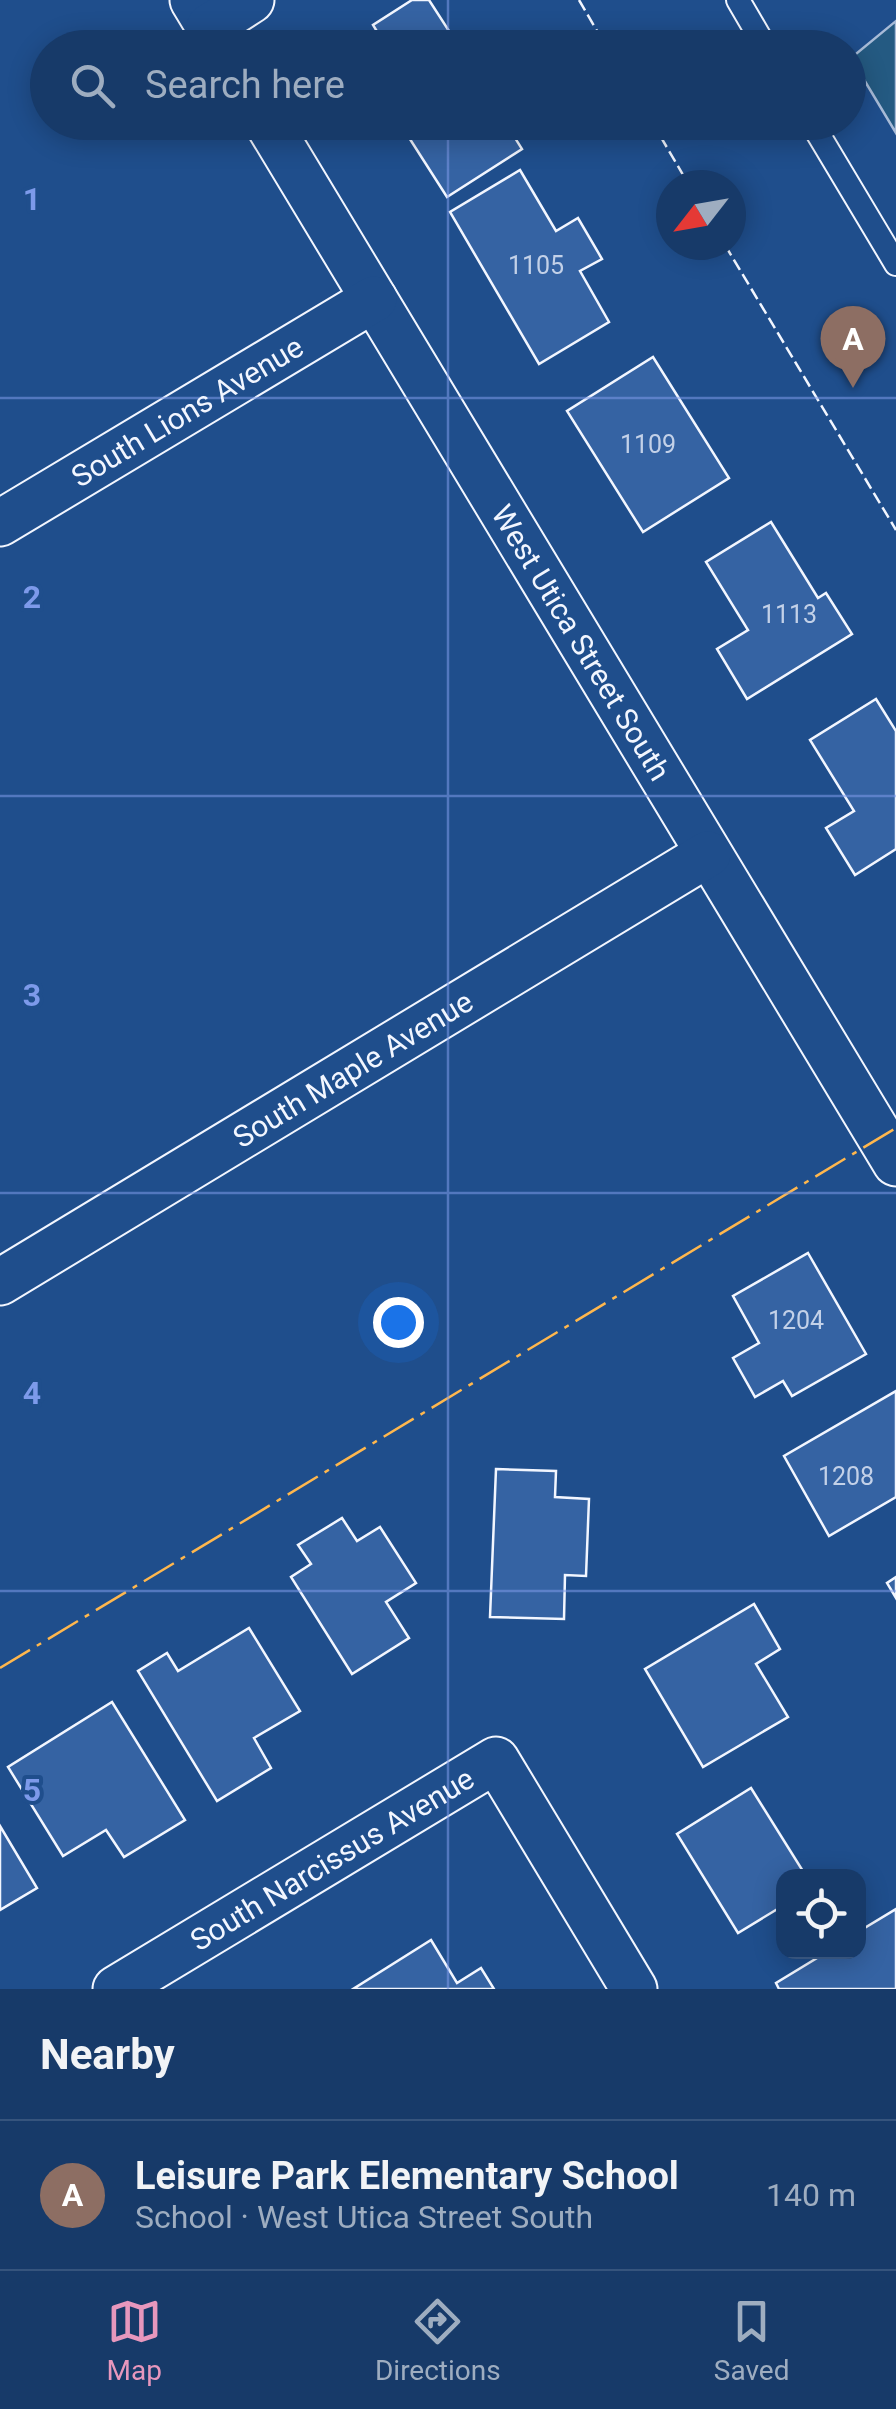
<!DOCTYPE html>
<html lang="en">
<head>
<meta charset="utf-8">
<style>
	:root { --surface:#173a69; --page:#20416f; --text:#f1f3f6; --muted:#9eadc0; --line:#36547d; --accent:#e797bd }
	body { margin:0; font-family:Roboto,sans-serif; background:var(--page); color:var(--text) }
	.controls { position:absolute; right:30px; bottom:30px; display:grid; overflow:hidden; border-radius:20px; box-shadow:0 5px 25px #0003 }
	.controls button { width:90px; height:90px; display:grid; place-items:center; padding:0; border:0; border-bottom:2px solid var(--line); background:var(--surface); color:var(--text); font:50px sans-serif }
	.compass { position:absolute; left:656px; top:170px; width:90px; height:90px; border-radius:50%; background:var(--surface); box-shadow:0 5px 25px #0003; rotate:239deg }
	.you { position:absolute; left:398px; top:1322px; width:35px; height:35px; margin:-25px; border:8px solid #fff; border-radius:50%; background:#1a73e8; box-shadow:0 0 0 15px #1a73e833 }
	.badge { display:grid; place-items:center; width:65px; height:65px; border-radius:50%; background:var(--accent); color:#fff; font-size:32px; font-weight:700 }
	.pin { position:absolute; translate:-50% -82px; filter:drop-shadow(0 2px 5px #0008) }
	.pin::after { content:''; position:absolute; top:52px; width:35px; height:30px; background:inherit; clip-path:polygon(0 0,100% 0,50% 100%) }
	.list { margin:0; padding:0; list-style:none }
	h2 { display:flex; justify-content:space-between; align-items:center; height:130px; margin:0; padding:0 40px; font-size:42px }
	h2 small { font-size:32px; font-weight:400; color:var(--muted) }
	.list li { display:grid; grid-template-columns:65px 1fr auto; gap:30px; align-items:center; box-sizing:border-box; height:150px; padding:0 40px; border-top:2px solid var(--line) }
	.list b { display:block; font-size:38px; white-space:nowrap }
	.list p { margin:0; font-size:32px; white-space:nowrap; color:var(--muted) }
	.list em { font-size:32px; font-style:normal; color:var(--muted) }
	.icon { flex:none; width:55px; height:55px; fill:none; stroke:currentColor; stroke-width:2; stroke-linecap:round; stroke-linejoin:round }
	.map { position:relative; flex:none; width:896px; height:1989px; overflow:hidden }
	.search { position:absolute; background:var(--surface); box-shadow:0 5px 25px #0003; left:30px; right:30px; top:30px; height:110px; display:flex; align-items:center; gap:25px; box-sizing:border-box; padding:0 35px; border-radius:55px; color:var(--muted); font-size:38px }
	.sheet { height:280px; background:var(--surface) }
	nav { display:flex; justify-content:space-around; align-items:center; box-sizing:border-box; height:140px; border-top:2px solid var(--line); background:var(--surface); font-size:28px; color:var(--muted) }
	nav a { display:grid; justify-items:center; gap:5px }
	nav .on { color:var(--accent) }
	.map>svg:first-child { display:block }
	.green { fill:#245a82; stroke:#a8bbd7; stroke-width:2.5 }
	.building { fill:#3563a3; stroke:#f2f6ff; stroke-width:2.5 }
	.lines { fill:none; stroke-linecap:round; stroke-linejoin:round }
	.service-casing { stroke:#f2f6ff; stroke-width:26 }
	.minor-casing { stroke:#f2f6ff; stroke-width:49 }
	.service { stroke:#1f4e8c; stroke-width:22 }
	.minor { stroke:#1f4e8c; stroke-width:45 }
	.fence { stroke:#f2f6ff; stroke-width:2.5; stroke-dasharray:12 5; stroke-linecap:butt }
	.power { stroke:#ffb74d; stroke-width:2.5; stroke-dasharray:35 8 5 8; stroke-linecap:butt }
	.grid { fill:none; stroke:#7d9aea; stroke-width:2.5; stroke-opacity:0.55 }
	.labels { text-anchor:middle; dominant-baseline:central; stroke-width:8; stroke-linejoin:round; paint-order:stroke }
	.number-label { font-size:25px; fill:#c3d1e8 }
	.street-label { font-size:30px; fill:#f2f6ff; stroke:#1f4e8c }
	.grid-label { font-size:32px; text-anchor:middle; font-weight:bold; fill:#7d9aea; stroke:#1f4e8c; stroke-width:8; stroke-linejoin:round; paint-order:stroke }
</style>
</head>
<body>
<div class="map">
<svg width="896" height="1989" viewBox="0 0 896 1989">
	<rect width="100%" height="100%" fill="#1f4e8c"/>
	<polygon class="green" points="896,21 896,133 851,58"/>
	<g class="building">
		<polygon points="412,0 429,0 460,48 387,48 373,25"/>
		<polygon points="399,122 505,122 522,149 447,197"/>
		<polygon points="520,170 556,231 578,218 602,259 580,271 609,322 539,364 450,212"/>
		<polygon points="653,357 729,478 643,532 567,411"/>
		<polygon points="771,522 818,598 826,593 852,634 747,699 717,649 748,630 706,562"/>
		<polygon points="876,699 896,731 896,849 855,875 826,828 854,811 810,740"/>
		<polygon points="808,1253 866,1354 792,1396 783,1381 755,1397 733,1358 759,1343 733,1296"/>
		<polygon points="896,1391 896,1497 829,1536 784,1456"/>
		<polygon points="496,1469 556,1471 555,1497 589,1499 586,1576 565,1575 564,1619 490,1617"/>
		<polygon points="342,1518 357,1541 380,1527 416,1583 386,1602 409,1638 352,1674 291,1577 311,1564 298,1545"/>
		<polygon points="896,1577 896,1598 887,1583"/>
		<polygon points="754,1604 780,1649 756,1664 788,1717 703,1767 645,1669"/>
		<polygon points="249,1628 300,1711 254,1738 271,1768 217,1801 138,1671 167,1653 178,1671"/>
		<polygon points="112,1702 185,1820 124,1857 106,1830 63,1856 8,1767"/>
		<polygon points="751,1788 806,1876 784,1876 784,1905 738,1933 677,1834"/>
		<polygon points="0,1826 37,1888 0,1910"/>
		<polygon points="896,1909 896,1989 779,1989 776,1983 827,1952 858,1952 858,1932"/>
		<polygon points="431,1940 457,1983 481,1968 494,1989 353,1989"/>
	</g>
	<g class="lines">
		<g class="service-casing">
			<g id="service">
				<polyline points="738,0 766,48"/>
				<polyline points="811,122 896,264"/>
			</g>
		</g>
		<g class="minor-casing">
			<g id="minor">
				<polyline points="193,0 222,48"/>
				<polyline points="209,27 251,0"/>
				<path id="s1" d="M267,122L896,1163"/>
				<path id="s2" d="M0,523L374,299"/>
				<path id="s3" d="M0,1282L708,854"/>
				<path id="s4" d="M116,1989L496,1760L634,1989"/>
			</g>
		</g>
		<use href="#service" class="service"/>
		<use href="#minor" class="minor"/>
		<g class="fence">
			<polyline points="579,0 607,48"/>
			<polyline points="652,122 689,185"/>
			<polyline points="725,245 896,530"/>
		</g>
		<polyline class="power" points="0,1668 896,1128"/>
	</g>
	<path class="grid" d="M448,0V48M448,122V1989M0,398H896M0,796H896M0,1193H896M0,1591H896"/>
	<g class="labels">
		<g class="number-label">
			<text x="536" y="265">1105</text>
			<text x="648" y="444">1109</text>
			<text x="789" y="614">1113</text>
			<text x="796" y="1320">1204</text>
			<text x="846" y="1476">1208</text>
		</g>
		<g class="street-label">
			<text stroke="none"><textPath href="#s2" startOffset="218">South Lions Avenue</textPath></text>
			<text stroke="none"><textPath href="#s1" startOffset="608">West Utica Street South</textPath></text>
			<text stroke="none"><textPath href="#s3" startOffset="412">South Maple Avenue</textPath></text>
			<text stroke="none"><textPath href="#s4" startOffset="252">South Narcissus Avenue</textPath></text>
		</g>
	</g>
	<g class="grid-label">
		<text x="32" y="210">1</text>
		<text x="32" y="608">2</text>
		<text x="32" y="1006">3</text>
		<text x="32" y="1404">4</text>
		<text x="32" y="1801">5</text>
	</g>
</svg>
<div class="controls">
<button><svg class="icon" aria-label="locate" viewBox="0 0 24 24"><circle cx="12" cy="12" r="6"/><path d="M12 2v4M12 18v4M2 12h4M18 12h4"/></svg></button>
</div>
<svg class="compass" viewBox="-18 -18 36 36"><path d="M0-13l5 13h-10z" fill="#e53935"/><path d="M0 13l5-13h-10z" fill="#9eadc0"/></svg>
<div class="you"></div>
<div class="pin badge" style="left:853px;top:388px;background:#8d6e63">A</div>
<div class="search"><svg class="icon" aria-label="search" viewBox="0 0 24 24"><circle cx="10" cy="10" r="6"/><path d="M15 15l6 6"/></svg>Search here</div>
</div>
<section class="sheet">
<h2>Nearby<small></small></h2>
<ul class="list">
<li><span class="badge" style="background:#8d6e63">A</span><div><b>Leisure Park Elementary School</b><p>School · West Utica Street South</p></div><em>140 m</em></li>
</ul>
</section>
<nav>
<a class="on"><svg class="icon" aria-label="map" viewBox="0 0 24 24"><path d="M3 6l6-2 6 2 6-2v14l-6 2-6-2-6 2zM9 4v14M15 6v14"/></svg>Map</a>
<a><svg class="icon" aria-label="directions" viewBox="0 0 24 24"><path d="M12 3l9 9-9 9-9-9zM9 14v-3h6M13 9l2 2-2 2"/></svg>Directions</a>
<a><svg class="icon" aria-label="saved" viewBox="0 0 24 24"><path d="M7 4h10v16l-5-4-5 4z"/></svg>Saved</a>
</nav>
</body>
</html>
